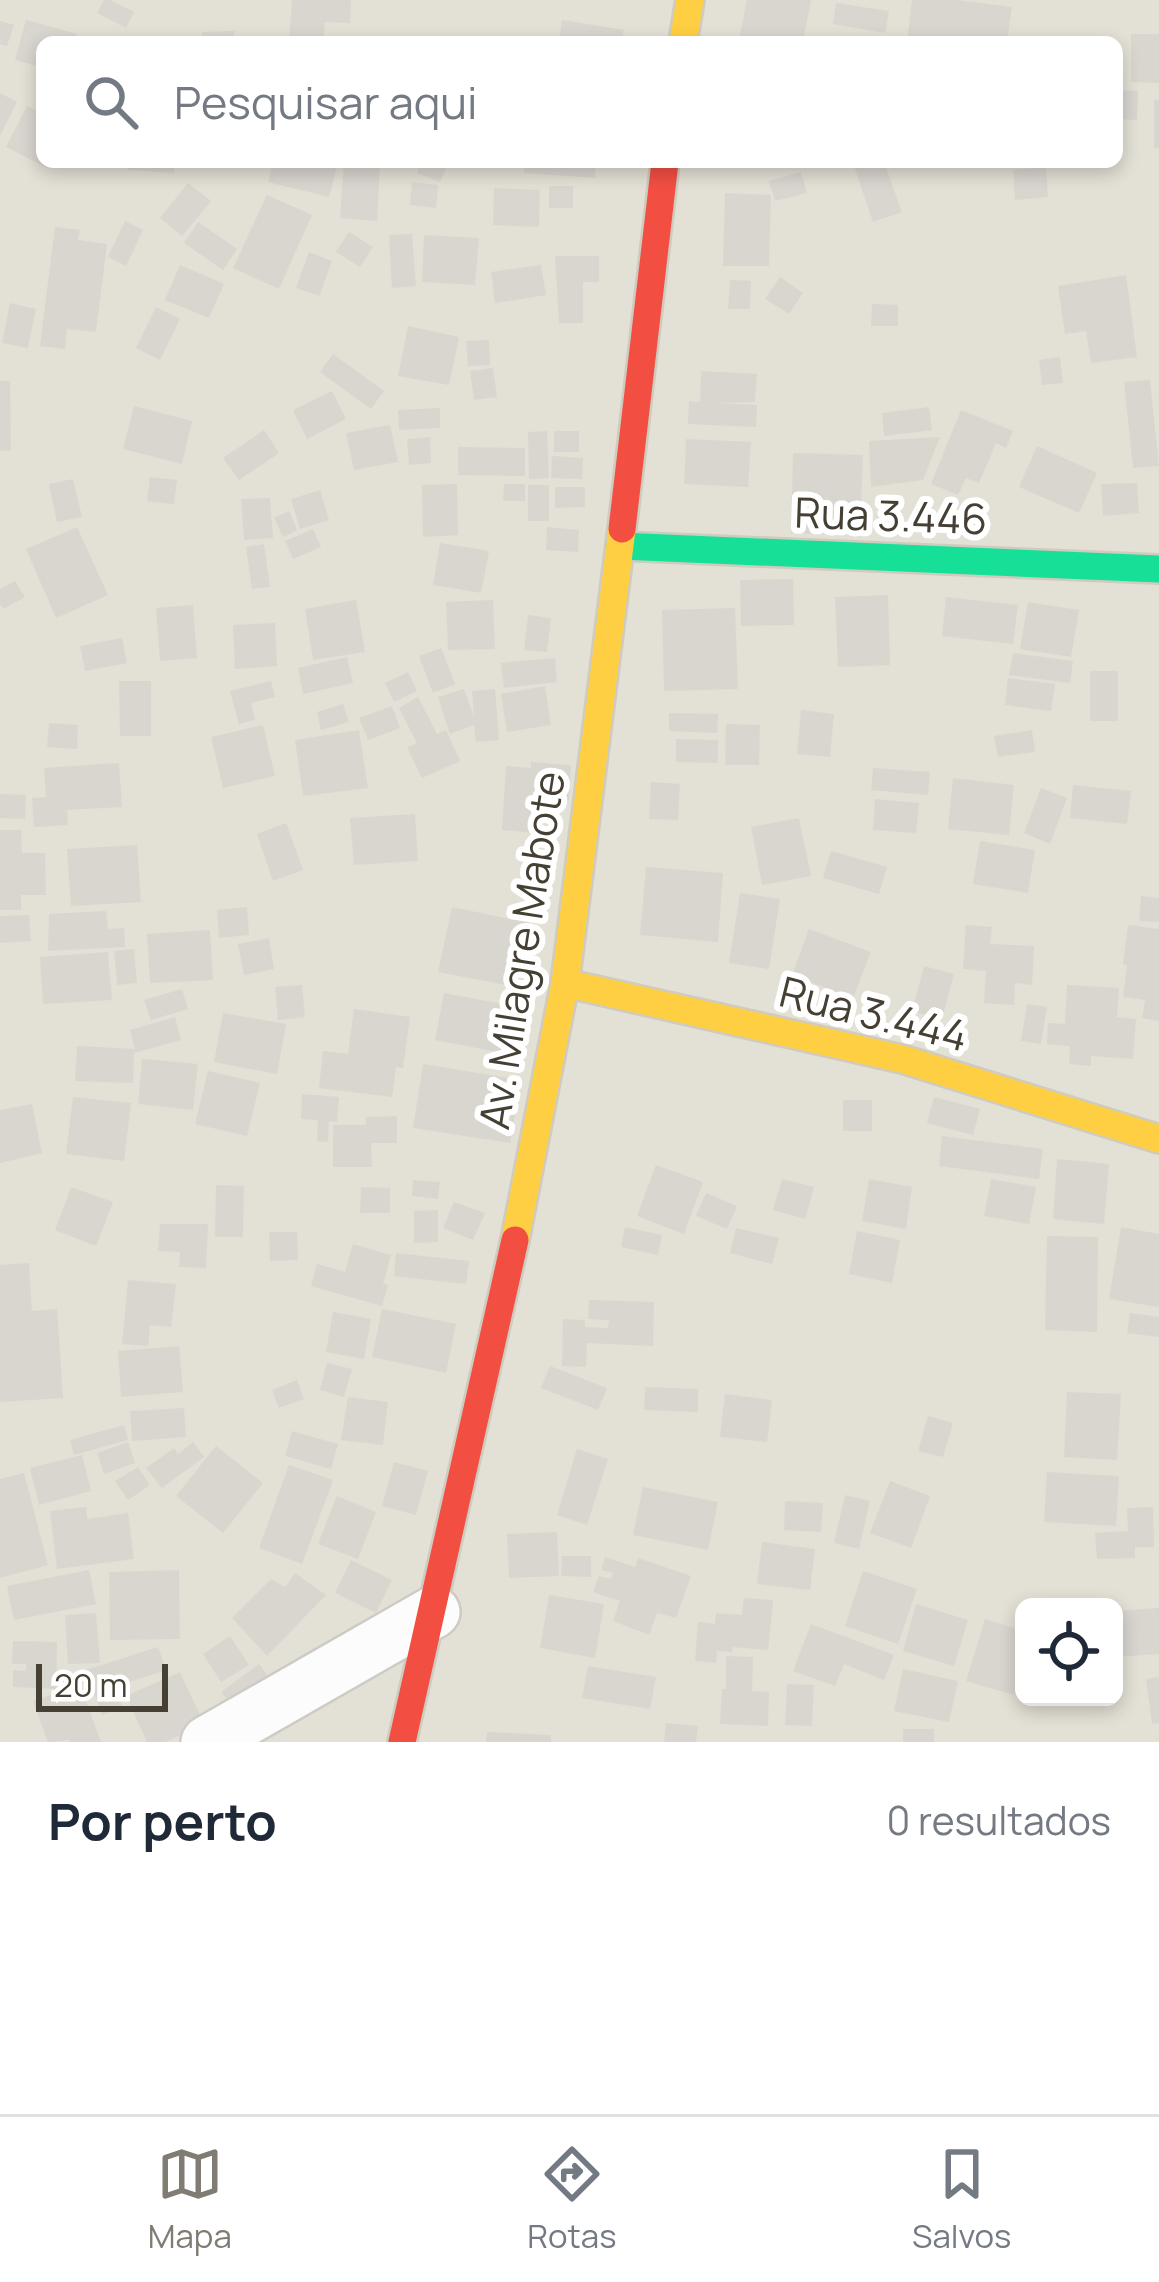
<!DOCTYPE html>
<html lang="pt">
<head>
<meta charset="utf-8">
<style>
	:root { --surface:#fff; --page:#f6f6f7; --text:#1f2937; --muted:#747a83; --line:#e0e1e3; --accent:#807c73 }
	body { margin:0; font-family:Manrope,sans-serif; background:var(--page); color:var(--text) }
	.controls { position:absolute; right:36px; bottom:36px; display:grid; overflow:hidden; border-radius:18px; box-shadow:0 6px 18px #0003 }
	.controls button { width:108px; height:108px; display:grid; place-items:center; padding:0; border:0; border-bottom:3px solid var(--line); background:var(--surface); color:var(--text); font:60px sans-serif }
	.scale { position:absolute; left:36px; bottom:30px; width:132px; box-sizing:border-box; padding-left:12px; border:6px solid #453f34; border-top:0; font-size:33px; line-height:42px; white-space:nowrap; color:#453f34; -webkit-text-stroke:9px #fff; paint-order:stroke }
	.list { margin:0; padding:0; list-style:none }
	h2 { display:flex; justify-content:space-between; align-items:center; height:156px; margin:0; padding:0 48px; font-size:51px }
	h2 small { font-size:39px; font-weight:400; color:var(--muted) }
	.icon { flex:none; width:66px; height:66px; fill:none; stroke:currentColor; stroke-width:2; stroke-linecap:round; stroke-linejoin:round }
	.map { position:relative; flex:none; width:1159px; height:1742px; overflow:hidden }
	.search { position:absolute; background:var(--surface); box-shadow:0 6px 18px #0003; left:36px; right:36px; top:36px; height:132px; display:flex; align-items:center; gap:30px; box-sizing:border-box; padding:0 42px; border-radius:18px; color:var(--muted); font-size:45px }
	.sheet { height:372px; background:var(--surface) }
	nav { display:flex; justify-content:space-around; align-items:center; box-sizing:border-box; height:168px; border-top:3px solid var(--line); background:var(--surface); font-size:33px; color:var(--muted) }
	nav a { display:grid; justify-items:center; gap:6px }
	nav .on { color:var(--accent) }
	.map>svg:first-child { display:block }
	.residential { fill:#e3e0d5; fill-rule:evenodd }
	.building { fill:#d9d6d0 }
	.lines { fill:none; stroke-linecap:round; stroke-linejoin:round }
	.street-casing { stroke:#cdcbc5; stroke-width:56 }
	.fast-casing { stroke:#cfcbbf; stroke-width:32 }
	.slow-casing { stroke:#cfcbbf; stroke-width:32 }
	.jam-casing { stroke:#cfcbbf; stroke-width:32 }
	.street { stroke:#fdfcfc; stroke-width:51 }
	.fast { stroke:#16e098; stroke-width:27 }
	.slow { stroke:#ffcf43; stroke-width:27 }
	.jam { stroke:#f24e42; stroke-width:27 }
	.labels { text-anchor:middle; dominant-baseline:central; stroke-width:12; stroke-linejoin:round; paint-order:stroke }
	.street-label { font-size:42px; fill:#453f34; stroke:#fff }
</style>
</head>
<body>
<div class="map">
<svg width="1159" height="1742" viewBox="0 0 1159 1742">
	<rect width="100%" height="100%" fill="#efeee8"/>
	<path class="residential" d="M0,0H1159V1742H0ZM42,42H1117V162H42ZM1024,1607H1114V1697H1024Z"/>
	<g class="building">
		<polygon points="104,0 110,0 134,12 126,28 97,13"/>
		<polygon points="292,0 351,0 350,23 325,22 323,42 289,42"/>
		<polygon points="747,0 811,0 803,42 739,39"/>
		<polygon points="912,0 957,0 1012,7 1007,42 910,42 908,33"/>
		<polygon points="836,3 889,11 885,33 833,24"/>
		<polygon points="26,20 77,34 75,42 42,42 42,67 15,60"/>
		<polygon points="562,20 624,30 622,42 559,42"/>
		<polygon points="0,21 14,25 7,46 0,44"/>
		<polygon points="234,31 234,42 202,42 202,32"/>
		<polygon points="1131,34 1159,34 1159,83 1131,82"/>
		<polygon points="1117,90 1138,91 1137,120 1117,119"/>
		<polygon points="0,93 17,102 0,136"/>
		<rect x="1154" y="100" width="5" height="48"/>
		<polygon points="27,106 42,113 42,162 50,162 47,168 6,147"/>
		<polygon points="129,162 175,162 174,173 128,170"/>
		<polygon points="273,162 338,162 329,197 268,182"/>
		<polygon points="344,162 380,164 377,221 340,218"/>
		<polygon points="421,162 449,162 440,182 417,173"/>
		<polygon points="525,162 596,162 595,178 524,173"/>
		<polygon points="884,162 902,212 873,222 853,163"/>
		<polygon points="1046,167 1048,197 1015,200 1013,170"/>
		<polygon points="801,172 807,193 775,201 769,181"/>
		<polygon points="412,182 438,185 436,208 410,205"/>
		<polygon points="188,183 211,201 182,236 160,218"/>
		<rect x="549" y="186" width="24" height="22"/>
		<polygon points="494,188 540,190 539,227 493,225"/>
		<polygon points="725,193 771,195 769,266 723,266"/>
		<polygon points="267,195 312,215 279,289 233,268"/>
		<polygon points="125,221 143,230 126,266 108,257"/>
		<polygon points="198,222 237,249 223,270 184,243"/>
		<polygon points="55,227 80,230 78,240 107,244 96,332 67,329 65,349 40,346"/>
		<polygon points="349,232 373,247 360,267 336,252"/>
		<polygon points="412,234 416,286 392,288 389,235"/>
		<polygon points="424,235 479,238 475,285 422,282"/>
		<polygon points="309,252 332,261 319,296 296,288"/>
		<polygon points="555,256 599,256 599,282 583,282 583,323 559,323"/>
		<polygon points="180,265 224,284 209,318 165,300"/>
		<polygon points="541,265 546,295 495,303 491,272"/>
		<polygon points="1126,275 1137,357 1091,363 1086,331 1065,334 1058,286"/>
		<polygon points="780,277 803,293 789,314 765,299"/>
		<polygon points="730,280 751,281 750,309 728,309"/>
		<polygon points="10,303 36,309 28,348 2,343"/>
		<polygon points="872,304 898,305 898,326 871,326"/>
		<polygon points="156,307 180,319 160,360 136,348"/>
		<polygon points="408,326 459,337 449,385 398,376"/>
		<polygon points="489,340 490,365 468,366 466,341"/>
		<polygon points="333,354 384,391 371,409 320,372"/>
		<polygon points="1060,357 1063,383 1042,385 1039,360"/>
		<polygon points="493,368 497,397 474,400 470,371"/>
		<polygon points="701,371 757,374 755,402 719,403 757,405 756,427 688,424 689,401 700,402"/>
		<polygon points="1150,380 1159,466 1133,468 1124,382"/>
		<polygon points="0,381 10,381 11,450 0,451"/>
		<polygon points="332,391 346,419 307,439 293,410"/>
		<polygon points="134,406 192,421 182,464 123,449"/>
		<polygon points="929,407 932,430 884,436 882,413"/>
		<polygon points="440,408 440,428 399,430 398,410"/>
		<polygon points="961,410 1013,431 1006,448 996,443 979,483 966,478 958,495 931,484"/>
		<polygon points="390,425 398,462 354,470 346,433"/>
		<polygon points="264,430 279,453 239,480 223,458"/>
		<polygon points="547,431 549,478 529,479 528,432"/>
		<rect x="554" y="431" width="25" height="21"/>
		<polygon points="430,437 431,463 409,465 407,439"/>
		<polygon points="940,437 923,480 871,487 869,441"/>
		<polygon points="686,439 751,442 748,487 684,484"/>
		<polygon points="1037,446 1097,473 1079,513 1019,487"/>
		<polygon points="458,447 525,448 525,476 458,475"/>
		<polygon points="793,453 863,455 860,535 791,533"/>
		<polygon points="552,456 583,458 582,479 551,478"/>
		<polygon points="150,477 177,480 174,504 147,501"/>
		<polygon points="73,479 82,517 57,522 49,484"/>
		<polygon points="1137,483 1139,513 1103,516 1101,484"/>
		<polygon points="457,484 458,535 423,537 422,485"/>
		<polygon points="504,484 525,484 525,501 503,501"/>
		<rect x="528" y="485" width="21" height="36"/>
		<polygon points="555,487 585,487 585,507 555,508"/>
		<polygon points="320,490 329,520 300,529 291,499"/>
		<polygon points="270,498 273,538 244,540 241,499"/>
		<polygon points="289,511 297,530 283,537 274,518"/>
		<polygon points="77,527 108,595 56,618 26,549"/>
		<polygon points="547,527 579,530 578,552 546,550"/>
		<polygon points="313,529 321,547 293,559 285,541"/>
		<polygon points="440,543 489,551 481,593 433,585"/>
		<polygon points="264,544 270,587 252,589 246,547"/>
		<polygon points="793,579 794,625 741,626 740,580"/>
		<polygon points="15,581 25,597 3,609 0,604 0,589"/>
		<polygon points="888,595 890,665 838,667 835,597"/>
		<polygon points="946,597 1018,605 1013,644 942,636"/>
		<polygon points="356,600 365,652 313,660 305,609"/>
		<polygon points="493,600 495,649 448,650 446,602"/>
		<polygon points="1028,602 1079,610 1071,657 1020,649"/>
		<polygon points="193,605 197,658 160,661 156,608"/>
		<polygon points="735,608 738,689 664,691 662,610"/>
		<polygon points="528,615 551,618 547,652 524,650"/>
		<polygon points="275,623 277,666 235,669 233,625"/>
		<polygon points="122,638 127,663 85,671 80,646"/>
		<polygon points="441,648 455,684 433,693 419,656"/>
		<polygon points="1013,653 1073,661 1070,683 1009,675"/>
		<polygon points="347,657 353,683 303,694 298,668"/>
		<polygon points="555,658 557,682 504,688 501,663"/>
		<rect x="1090" y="671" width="28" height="50"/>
		<polygon points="408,672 417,691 394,702 385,683"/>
		<polygon points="1008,678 1055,684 1051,711 1005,705"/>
		<polygon points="119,681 151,681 151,736 120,736"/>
		<polygon points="271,681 275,697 251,703 255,720 239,724 230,691"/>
		<polygon points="545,686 551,725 507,732 501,694"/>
		<polygon points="464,689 474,717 472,691 495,689 499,740 476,742 474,725 450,734 438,697"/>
		<polygon points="418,697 437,734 446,730 460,761 422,778 407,747 417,743 399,708"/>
		<polygon points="343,704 349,722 321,730 317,712"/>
		<polygon points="392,706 400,728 368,740 359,718"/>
		<polygon points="801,710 834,714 830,757 797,754"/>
		<polygon points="669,713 718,714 717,733 669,731"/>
		<polygon points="49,723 78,725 77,749 47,747"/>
		<polygon points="726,724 760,725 759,765 725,765"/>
		<polygon points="263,725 275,776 223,788 211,737"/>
		<polygon points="359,730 368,788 303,796 295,740"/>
		<polygon points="1032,730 1035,752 998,757 994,736"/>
		<polygon points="676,739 718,740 718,763 676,762"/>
		<polygon points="531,762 571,765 569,800 541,799 539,833 502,830 506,766 531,768"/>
		<polygon points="119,763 122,807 67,810 68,825 34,827 32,798 46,797 44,768"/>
		<polygon points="873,768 930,772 928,795 871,790"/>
		<polygon points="953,778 1014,785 1009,835 948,829"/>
		<polygon points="651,782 680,784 678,820 649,819"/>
		<polygon points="1073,785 1131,791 1127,824 1070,818"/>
		<polygon points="1041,788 1067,798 1050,844 1024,833"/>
		<polygon points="0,794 26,795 25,819 0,818"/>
		<polygon points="875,799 919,803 916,833 873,830"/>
		<polygon points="415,814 418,861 354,865 350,818"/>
		<polygon points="799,818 811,876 762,885 751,827"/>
		<polygon points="286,823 303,870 273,881 257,834"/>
		<polygon points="0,830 21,830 22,853 45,853 46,895 21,895 21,910 0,910"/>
		<polygon points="980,841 1035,850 1028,893 973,884"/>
		<polygon points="137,845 141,902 71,906 67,849"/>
		<polygon points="831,851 887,867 879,894 823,878"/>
		<polygon points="646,867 723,873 718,942 640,935"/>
		<polygon points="740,893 780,899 769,969 729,963"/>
		<polygon points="1141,896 1159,898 1159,922 1139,921"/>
		<polygon points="247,907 249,935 219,938 217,910"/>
		<polygon points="452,907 530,923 517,987 438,972"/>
		<polygon points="106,911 108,929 124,928 125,947 48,951 49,914"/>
		<polygon points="29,915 31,941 0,943 0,916"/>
		<polygon points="966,925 992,927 990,944 1034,946 1032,985 1015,983 1014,1005 984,1003 986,971 963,969"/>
		<polygon points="1128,925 1159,929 1159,1021 1142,1018 1145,1000 1123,997 1127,965 1123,964"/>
		<polygon points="809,929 871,952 853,998 792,975"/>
		<polygon points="210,930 213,980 150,983 147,934"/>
		<polygon points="269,938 274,969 244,975 238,944"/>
		<polygon points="134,949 137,983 117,985 114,951"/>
		<polygon points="108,952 112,1000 43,1004 40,957"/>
		<polygon points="924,966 954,974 942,1019 912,1011"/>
		<polygon points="302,985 305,1017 278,1020 275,987"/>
		<polygon points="1067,985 1119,988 1117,1017 1136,1019 1133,1059 1091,1056 1091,1066 1069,1064 1070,1046 1047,1044 1048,1023 1065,1024"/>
		<polygon points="182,989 188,1009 151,1020 144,1000"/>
		<polygon points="444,993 512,1006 503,1053 435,1040"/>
		<polygon points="1027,1004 1047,1007 1041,1044 1021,1041"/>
		<polygon points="354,1009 410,1017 403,1068 396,1067 392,1097 319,1088 323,1051 348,1054"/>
		<polygon points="223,1013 286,1024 277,1074 214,1062"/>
		<polygon points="175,1017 181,1040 134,1053 133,1083 75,1081 77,1046 135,1049 130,1030"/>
		<polygon points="142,1059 198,1064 193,1110 138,1104"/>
		<polygon points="423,1064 521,1080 510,1143 413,1128"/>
		<polygon points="208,1071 260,1083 247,1136 195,1124"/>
		<polygon points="302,1094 339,1097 337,1122 329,1121 328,1142 317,1141 318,1120 301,1119"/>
		<polygon points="73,1097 131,1103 124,1161 66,1154"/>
		<polygon points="934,1097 980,1109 973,1135 927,1123"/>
		<rect x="843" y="1100" width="29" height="31"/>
		<polygon points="32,1104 42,1153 0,1163 0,1110"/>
		<polygon points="397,1116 397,1143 371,1143 372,1167 333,1167 333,1125 366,1125 366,1117"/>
		<polygon points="942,1136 1043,1149 1039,1179 939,1166"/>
		<polygon points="1057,1159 1109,1164 1104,1224 1053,1219"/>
		<polygon points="656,1165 703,1182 684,1234 637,1216"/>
		<polygon points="782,1179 814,1187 805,1219 773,1210"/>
		<polygon points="869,1179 912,1187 906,1229 862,1221"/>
		<polygon points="991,1179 1036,1187 1029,1224 984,1216"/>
		<polygon points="413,1180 440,1182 438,1199 412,1196"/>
		<polygon points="216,1185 244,1186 243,1237 215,1237"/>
		<polygon points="71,1187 113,1202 96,1246 55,1230"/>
		<polygon points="361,1187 390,1188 390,1213 360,1213"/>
		<polygon points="706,1193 737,1206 727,1229 696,1216"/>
		<polygon points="454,1202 485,1213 473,1240 443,1228"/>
		<polygon points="438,1210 438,1242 414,1243 414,1211"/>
		<polygon points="160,1224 208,1224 206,1268 179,1267 180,1252 158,1251"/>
		<polygon points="625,1227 662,1235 658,1255 621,1247"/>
		<polygon points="1121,1227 1159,1234 1159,1307 1109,1299"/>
		<polygon points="736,1228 779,1238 772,1264 730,1253"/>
		<polygon points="857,1231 900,1240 892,1283 849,1274"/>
		<polygon points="269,1232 297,1232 298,1260 270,1261"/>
		<polygon points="1047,1236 1098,1237 1097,1332 1045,1330"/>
		<polygon points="353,1244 391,1255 383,1284 388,1285 382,1306 311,1286 317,1264 345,1272"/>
		<polygon points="396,1253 469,1261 466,1284 394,1276"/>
		<polygon points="29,1263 32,1311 57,1309 63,1398 0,1402 0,1265"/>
		<polygon points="128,1280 176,1284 171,1327 150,1325 148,1346 122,1344"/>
		<polygon points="589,1300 654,1302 653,1346 587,1343 586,1367 562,1366 563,1319 585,1320 585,1327 608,1328 609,1320 588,1319"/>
		<polygon points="382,1309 456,1324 446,1373 372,1357"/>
		<polygon points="333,1312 371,1319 364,1359 326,1352"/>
		<polygon points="1130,1313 1159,1317 1159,1337 1127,1333"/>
		<polygon points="179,1346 183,1392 121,1397 118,1351"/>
		<polygon points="327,1363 352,1369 344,1397 320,1390"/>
		<polygon points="550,1366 607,1388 598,1410 541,1388"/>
		<polygon points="297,1380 304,1399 279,1408 272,1390"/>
		<polygon points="645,1387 698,1389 698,1412 644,1410"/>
		<polygon points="1067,1392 1121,1394 1117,1460 1064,1457"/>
		<polygon points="725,1394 772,1400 767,1442 720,1437"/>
		<polygon points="348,1397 388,1402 383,1445 341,1440"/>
		<polygon points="184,1408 186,1437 132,1441 130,1411"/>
		<polygon points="928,1416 953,1423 943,1457 918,1451"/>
		<polygon points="124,1425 128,1440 74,1455 70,1440"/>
		<polygon points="292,1431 338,1444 331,1469 285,1456"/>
		<polygon points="128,1442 135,1463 104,1474 97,1453"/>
		<polygon points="193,1442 204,1457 162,1488 146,1468 174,1448 178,1454"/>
		<polygon points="216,1446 263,1483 223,1533 176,1496"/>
		<polygon points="577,1449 608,1459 587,1525 557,1515"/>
		<polygon points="82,1455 91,1491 39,1505 30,1468"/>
		<polygon points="394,1462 428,1471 416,1515 382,1506"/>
		<polygon points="289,1465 333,1480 302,1564 259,1548"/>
		<polygon points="138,1467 150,1485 128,1500 115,1481"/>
		<polygon points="1047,1472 1119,1476 1116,1526 1044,1522"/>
		<polygon points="24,1473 48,1565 0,1578 0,1479"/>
		<polygon points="890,1481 930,1496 911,1548 870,1533"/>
		<polygon points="643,1487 718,1502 708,1550 633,1535"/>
		<polygon points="845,1495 870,1501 859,1549 834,1543"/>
		<polygon points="337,1496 376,1512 358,1559 318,1544"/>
		<polygon points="785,1501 823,1503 821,1532 784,1530"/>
		<polygon points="86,1507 87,1519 128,1513 134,1559 57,1569 50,1511"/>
		<polygon points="1153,1507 1154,1547 1135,1547 1135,1558 1097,1559 1095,1533 1128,1531 1127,1508"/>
		<polygon points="557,1532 559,1576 509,1578 507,1534"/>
		<polygon points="762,1542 815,1549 810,1590 757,1584"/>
		<polygon points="562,1556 591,1556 591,1577 561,1576"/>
		<polygon points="605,1557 635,1567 638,1558 691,1576 676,1618 657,1613 649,1635 613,1621 620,1601 593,1592 599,1576 611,1579 613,1573 601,1570"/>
		<polygon points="351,1560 392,1580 376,1613 335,1593"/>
		<polygon points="89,1570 96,1604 14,1620 7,1586"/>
		<polygon points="179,1570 180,1639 110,1640 109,1572"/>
		<polygon points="863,1571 917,1589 898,1644 845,1626"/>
		<polygon points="295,1573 326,1595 267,1656 232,1618 271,1579 285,1587"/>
		<polygon points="549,1595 604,1604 595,1658 540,1648"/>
		<polygon points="744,1598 773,1600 768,1650 733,1647 732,1652 717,1651 716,1663 695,1661 698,1622 715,1624 716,1613 742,1615"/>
		<polygon points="916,1604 968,1620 954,1666 903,1651"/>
		<polygon points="1159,1608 1159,1654 1114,1657 1114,1611"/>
		<polygon points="96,1613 100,1663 68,1664 65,1615"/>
		<polygon points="985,1619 1024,1631 1024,1660 1014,1695 966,1681"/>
		<polygon points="811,1624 894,1655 884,1680 844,1664 835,1686 793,1671"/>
		<polygon points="230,1636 249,1665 221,1682 203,1654"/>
		<polygon points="13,1641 57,1642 56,1689 13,1687 13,1670 26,1671 26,1664 12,1664"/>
		<polygon points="158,1647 166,1670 116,1686 123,1708 102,1715 86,1670"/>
		<polygon points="726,1656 753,1657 752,1691 769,1692 768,1726 720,1724 722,1689 726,1689"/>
		<polygon points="259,1664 275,1685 237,1713 221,1692"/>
		<polygon points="588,1666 656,1677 650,1709 582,1698"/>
		<polygon points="903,1669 958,1681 949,1722 894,1711"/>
		<polygon points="180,1672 204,1724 165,1742 147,1742 126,1696"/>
		<polygon points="1159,1677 1159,1723 1152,1724 1146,1679"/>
		<polygon points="787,1684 814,1685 812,1726 785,1725"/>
		<polygon points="80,1685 101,1742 70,1742 69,1740 48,1742 33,1701"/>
		<polygon points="666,1723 698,1726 696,1742 664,1742"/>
		<rect x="903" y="1729" width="31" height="13"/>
		<polygon points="487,1732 551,1735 551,1742 486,1742"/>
	</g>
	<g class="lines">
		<g class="street-casing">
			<polyline id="street" points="207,1742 434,1612"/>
		</g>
		<g class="fast-casing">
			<polyline id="fast" points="620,546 1159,569"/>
		</g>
		<g class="slow-casing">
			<g id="slow">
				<polyline points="683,42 690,0"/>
				<polyline points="565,983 902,1059 1159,1139"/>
				<polyline points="515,1240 565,983 622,529"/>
			</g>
		</g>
		<g class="jam-casing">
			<g id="jam">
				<polyline points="622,529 665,162"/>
				<polyline points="402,1742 515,1240"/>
			</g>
		</g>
		<use href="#street" class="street"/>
		<use href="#fast" class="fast"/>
		<use href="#slow" class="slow"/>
		<use href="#jam" class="jam"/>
	</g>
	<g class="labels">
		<g class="street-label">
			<text transform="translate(891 515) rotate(2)">Rua 3.446</text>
			<text transform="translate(521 950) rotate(-81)">Av. Milagre Mabote</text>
			<text transform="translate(874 1013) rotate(14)">Rua 3.444</text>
		</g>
	</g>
</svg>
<div class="controls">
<button><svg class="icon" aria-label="locate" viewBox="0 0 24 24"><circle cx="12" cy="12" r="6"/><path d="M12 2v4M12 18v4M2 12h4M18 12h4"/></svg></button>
</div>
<div class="scale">20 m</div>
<div class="search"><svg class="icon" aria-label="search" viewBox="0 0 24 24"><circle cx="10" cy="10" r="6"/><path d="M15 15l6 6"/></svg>Pesquisar aqui</div>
</div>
<section class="sheet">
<h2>Por perto<small>0 resultados</small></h2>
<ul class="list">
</ul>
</section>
<nav>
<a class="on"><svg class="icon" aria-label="map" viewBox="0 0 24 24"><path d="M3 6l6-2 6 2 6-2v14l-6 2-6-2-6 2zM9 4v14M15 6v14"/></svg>Mapa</a>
<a><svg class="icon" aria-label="directions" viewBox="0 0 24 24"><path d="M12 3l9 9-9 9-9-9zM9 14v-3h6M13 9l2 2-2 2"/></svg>Rotas</a>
<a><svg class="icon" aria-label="saved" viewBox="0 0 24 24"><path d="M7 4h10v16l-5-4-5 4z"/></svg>Salvos</a>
</nav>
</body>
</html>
